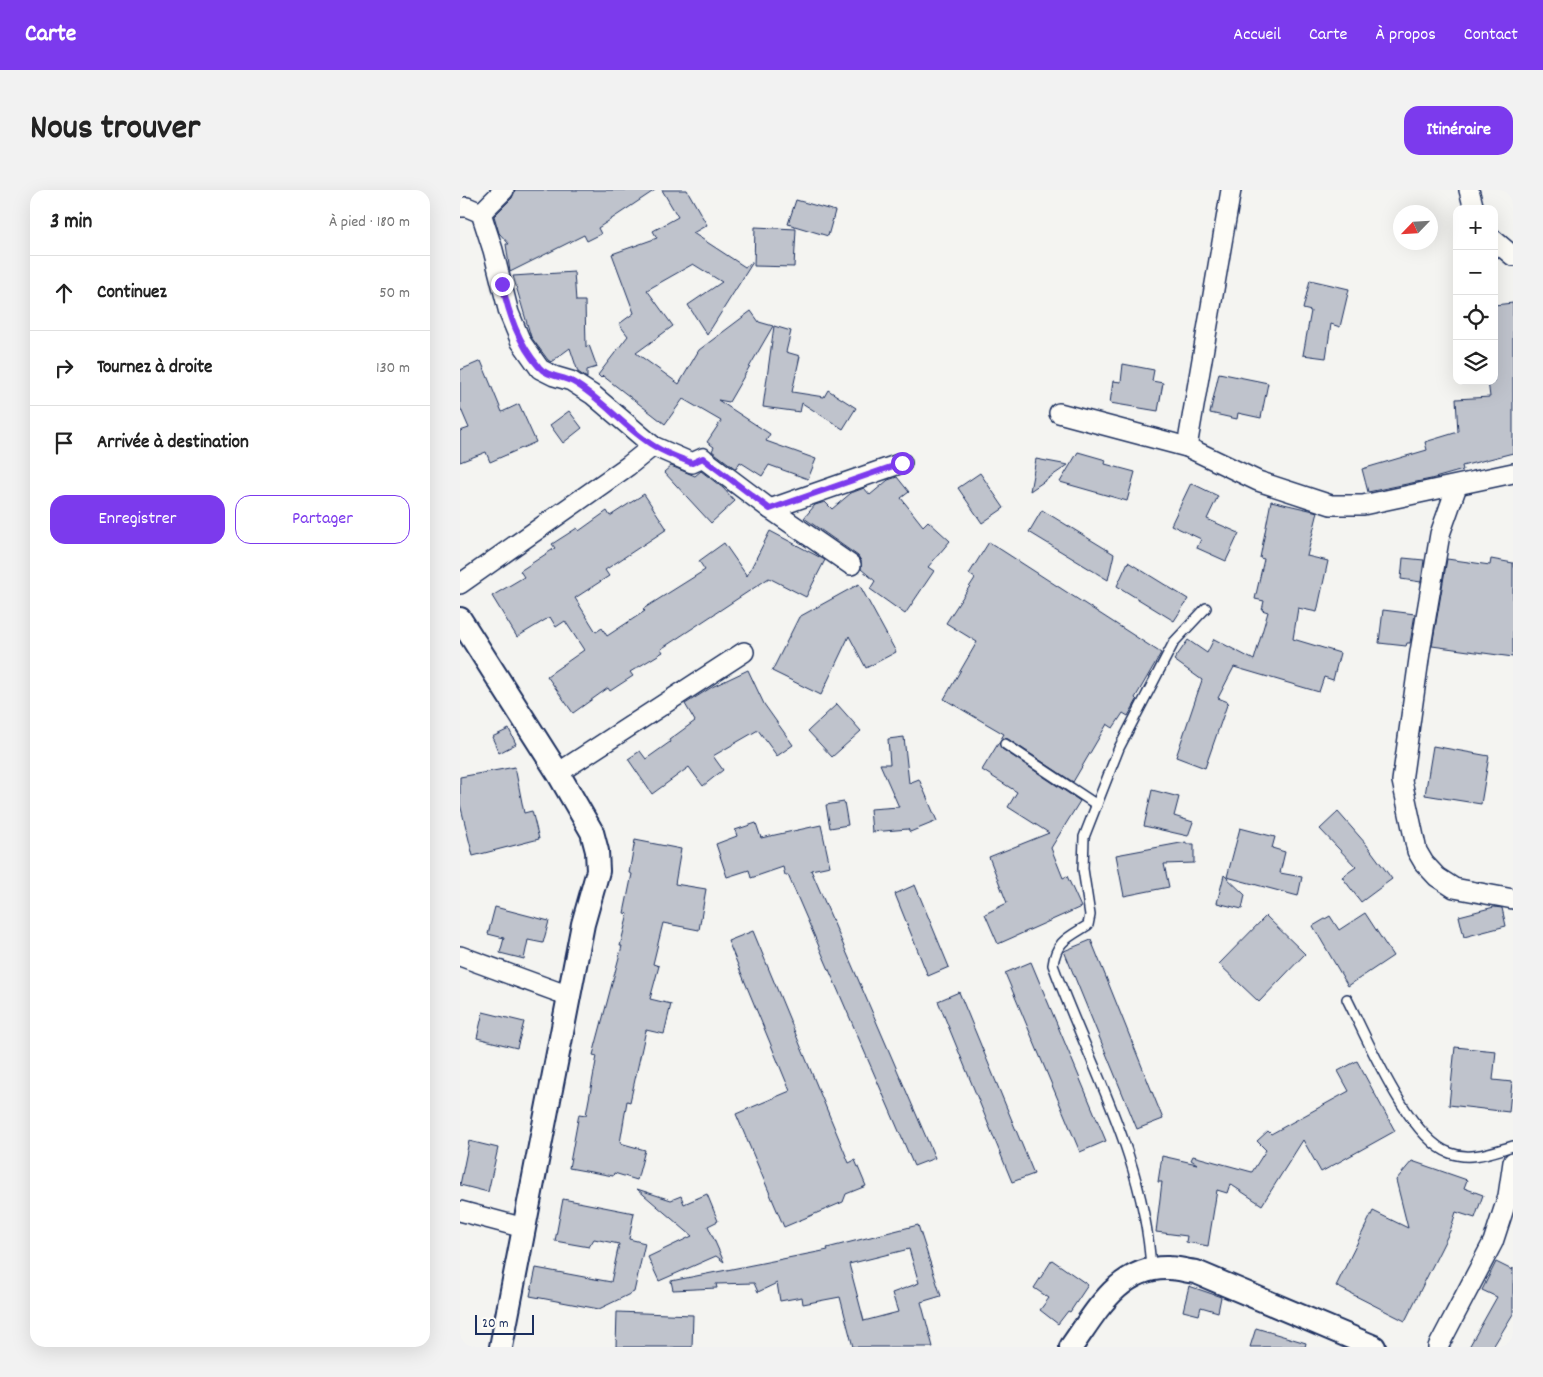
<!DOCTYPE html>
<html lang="fr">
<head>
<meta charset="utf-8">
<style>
	:root { --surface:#fff; --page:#f2f2f2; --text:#222; --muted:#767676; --line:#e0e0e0; --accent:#7c3aed }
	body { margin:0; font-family:Dekko,sans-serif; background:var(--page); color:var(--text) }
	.controls { position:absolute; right:15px; top:15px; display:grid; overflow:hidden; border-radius:10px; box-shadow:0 5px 20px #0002 }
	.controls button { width:45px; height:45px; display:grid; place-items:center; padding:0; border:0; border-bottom:1px solid var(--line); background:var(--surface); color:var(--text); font:25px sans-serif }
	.compass { position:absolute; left:933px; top:15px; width:45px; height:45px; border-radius:50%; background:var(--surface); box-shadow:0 5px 20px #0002; rotate:245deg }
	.scale { position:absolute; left:15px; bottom:12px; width:59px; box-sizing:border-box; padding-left:5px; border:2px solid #1b2f5e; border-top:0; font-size:14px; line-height:18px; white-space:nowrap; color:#1b2f5e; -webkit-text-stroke:4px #fdfcf7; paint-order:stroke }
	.stop { position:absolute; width:15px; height:15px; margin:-11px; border:4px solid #7c3aed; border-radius:50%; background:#fff }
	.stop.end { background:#7c3aed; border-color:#fff; box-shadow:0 1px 5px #0008 }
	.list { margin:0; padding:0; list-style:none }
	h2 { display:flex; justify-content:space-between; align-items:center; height:65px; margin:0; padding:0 20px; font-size:21px }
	h2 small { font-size:16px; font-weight:400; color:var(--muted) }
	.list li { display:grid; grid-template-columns:32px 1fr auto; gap:15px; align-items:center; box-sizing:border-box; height:75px; padding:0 20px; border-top:1px solid var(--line) }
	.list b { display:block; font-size:19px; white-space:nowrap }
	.list em { font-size:16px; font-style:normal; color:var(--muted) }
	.actions { display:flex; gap:10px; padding:15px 20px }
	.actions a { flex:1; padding:11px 0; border:1px solid var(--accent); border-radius:15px; text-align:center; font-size:18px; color:var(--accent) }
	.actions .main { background:var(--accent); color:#fff }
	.icon { flex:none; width:28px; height:28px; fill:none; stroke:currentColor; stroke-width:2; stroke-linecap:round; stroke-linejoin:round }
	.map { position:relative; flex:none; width:1053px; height:1157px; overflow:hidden; border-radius:15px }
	header { display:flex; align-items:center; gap:30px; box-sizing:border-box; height:70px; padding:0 25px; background:var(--accent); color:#fff }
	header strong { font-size:24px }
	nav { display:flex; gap:28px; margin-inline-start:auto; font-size:18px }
	.intro { display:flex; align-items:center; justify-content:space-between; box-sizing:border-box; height:120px; padding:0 30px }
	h1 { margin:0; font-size:35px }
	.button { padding:12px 22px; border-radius:15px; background:var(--accent); color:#fff; font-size:18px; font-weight:700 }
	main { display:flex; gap:30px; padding:0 30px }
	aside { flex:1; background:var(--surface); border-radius:15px; box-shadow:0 5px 20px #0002 }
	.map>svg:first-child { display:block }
	.building { fill:#bfc3cc; stroke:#1b2f5e; fill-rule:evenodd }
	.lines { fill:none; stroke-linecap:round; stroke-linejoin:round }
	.service-casing { stroke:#1b2f5e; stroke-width:12 }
	.minor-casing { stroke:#1b2f5e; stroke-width:22 }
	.tertiary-casing { stroke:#1b2f5e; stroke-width:26 }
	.service { stroke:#fdfcf7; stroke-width:9 }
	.minor { stroke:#fdfcf7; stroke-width:19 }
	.tertiary { stroke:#fdfcf7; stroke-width:22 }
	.route { stroke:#7c3aed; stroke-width:6 }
</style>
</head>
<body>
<header>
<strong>Carte</strong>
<nav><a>Accueil</a><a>Carte</a><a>À propos</a><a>Contact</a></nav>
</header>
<div class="intro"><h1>Nous trouver</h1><a class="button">Itinéraire</a></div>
<main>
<aside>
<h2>3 min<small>À pied · 180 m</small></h2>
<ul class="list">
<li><svg class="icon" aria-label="ahead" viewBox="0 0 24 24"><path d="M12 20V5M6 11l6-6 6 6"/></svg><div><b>Continuez</b></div><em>50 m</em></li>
<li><svg class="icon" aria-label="right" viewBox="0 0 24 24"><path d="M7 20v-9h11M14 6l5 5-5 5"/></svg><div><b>Tournez à droite</b></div><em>130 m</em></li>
<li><svg class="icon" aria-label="arrive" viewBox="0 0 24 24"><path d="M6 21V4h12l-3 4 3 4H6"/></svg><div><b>Arrivée à destination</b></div></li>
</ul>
<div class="actions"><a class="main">Enregistrer</a><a>Partager</a></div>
</aside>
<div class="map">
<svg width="1053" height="1157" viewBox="0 0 1053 1157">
	<rect width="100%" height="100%" fill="#f4f4f1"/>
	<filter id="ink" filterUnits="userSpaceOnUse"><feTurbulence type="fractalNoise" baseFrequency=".02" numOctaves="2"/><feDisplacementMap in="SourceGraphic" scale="10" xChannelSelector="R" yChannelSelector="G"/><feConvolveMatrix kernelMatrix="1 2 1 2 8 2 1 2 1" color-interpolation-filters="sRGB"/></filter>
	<g filter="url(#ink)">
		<g class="building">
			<polygon points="55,0 195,0 138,38 141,44 127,51 124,45 50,82 46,54 49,54 39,43 34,26 52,8"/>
			<polygon points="202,0 227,0 247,35 233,43 285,77 293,72 247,145 228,115 262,92 233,74 187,100 213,136 176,163 219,194 239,160 291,121 299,132 313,136 269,212 258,210 310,244 306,251 356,269 348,289 309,275 302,286 280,272 276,279 252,261 254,257 247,252 261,231 223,209 205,234 143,186 141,188 138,185 168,146 159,134 174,123 152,64 197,48 193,41 218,27"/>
			<polygon points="336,10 375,21 368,46 328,34"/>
			<polygon points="295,37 336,39 334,77 294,76"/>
			<polygon points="114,82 116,111 125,111 126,157 129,155 137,177 127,180 127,188 118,182 110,158 91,172 88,170 71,147 53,86"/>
			<polygon points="850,90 889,99 880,137 871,134 866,168 843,165 851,121 843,119"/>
			<polygon points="1053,113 1053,263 1002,276 1003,280 971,289 908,302 902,279 967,260 965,252 998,242 996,209 1030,207 1028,191 1034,191 1034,115"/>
			<polygon points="314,136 331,141 326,162 340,166 332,202 364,207 368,200 396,218 383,239 342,213 340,222 303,217"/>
			<polygon points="21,171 42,222 59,214 76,252 30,272 26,262 0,272 0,241 9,238 0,217 0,180"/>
			<polygon points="663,174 694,180 692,191 703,193 698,221 650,213 653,191 661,192"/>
			<polygon points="759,183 808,193 801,228 778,223 777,229 750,223"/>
			<polygon points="109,221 122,238 103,253 90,235"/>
			<polygon points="618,262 646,270 645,274 675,282 667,311 600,292"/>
			<polygon points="576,269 608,275 570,301"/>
			<polygon points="211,276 235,286 241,281 263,298 275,311 251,333 204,282"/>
			<polygon points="520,283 544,318 522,333 498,298"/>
			<polygon points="437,287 449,302 441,308 463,336 468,331 490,351 468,377 474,381 445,424 410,399 415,391 401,379 401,371 398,366 344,328 355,315 365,312 372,319 391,303 404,298 410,305 428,290"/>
			<polygon points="731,293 758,306 747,329 779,343 766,371 737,358 741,349 711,335"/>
			<polygon points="184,304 207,339 145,380 149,386 115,408 136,442 142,438 147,446 185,421 183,419 245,380 239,371 264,353 287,386 310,341 365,370 346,407 309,388 201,459 203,462 170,482 173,486 150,501 148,498 113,523 87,486 124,460 105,431 96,437 90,427 57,447 32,406 64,387 60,381 95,358 92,354 117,338 119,341 147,321 150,326"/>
			<polygon points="811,311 858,322 847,366 868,371 857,422 838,418 833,449 880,463 873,490 864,487 859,502 774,477 758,508 768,512 745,578 716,567 742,490 714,470 728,450 747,463 754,449 794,470 808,422 802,420 804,411 795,409 804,369 800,368"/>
			<polygon points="582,320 654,364 648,390 569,342"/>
			<polygon points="529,352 701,463 675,508 677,510 668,526 663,523 653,538 647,534 613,592 548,549 543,548 540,551 542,559 620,611 591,658 603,688 607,686 621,717 538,754 525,724 547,713 529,667 589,643 548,617 557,602 522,580 544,544 484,509 517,452 486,433 515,388 509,384"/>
			<polygon points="943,368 964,370 961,392 941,389"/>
			<polygon points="987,369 1030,375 1031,369 1053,373 1053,467 972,456"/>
			<polygon points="668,372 728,409 714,431 657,396"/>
			<polygon points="399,394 436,462 406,478 389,446 361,505 312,481 339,427"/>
			<polygon points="923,420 955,424 950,453 947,453 946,456 919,453"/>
			<polygon points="288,480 304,514 333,555 317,566 298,540 253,566 263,580 243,596 229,577 192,604 168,569 180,561 186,569 210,552 209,550 235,531 225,514 252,497"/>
			<polygon points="377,514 401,541 372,567 348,541"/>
			<polygon points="49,539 56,554 39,563 32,547"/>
			<polygon points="444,547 449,593 459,589 477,631 450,642 448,639 412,642 410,619 439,617 420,574 430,574 428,549"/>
			<polygon points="973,556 1029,566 1021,614 965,605"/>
			<polygon points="55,577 64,623 72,621 79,649 13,666 0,614 0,587"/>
			<polygon points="692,600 719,607 714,626 733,632 728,646 684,636"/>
			<polygon points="384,612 388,635 370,638 366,615"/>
			<polygon points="878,622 906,654 932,689 901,712 882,687 896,677 860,639"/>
			<polygon points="296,633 301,648 361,635 370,676 351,680 475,968 454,976 328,685 325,685 323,677 291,688 289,680 267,687 256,654 277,646 275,640"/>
			<polygon points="780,638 815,647 812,658 825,662 820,683 842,687 838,706 767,687"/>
			<polygon points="175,650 221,659 215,694 246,699 239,740 203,733 193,774 199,776 190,809 211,814 204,844 186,840 170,912 167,911 160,953 185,960 177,990 154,983 153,986 109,978 119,924 126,925 137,866 133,865 162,756 160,756 168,724 164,723 172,684 169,683"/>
			<polygon points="726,652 726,654 734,654 734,673 704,674 709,697 664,706 656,665"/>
			<polygon points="764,685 785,705 782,719 757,713"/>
			<polygon points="455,695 489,777 468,786 435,704"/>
			<polygon points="35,717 89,731 83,753 68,750 64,769 40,763 44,748 28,744"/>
			<polygon points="1034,717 1042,718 1046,736 1004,747 999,726"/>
			<polygon points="905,723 933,766 888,796 853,736 870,726 879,740"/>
			<polygon points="806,726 845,764 799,812 759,774"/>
			<polygon points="293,741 389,973 395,970 406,996 386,1004 383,1012 324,1037 276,924 330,901 268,751"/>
			<polygon points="631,750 703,929 677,939 604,761"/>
			<polygon points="571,772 646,951 620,962 545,783"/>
			<polygon points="499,802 574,984 552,992 478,811"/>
			<polygon points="23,822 64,832 57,858 17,848"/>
			<polygon points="995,857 1036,861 1033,890 1052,892 1049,922 989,915"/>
			<polygon points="897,871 935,941 861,982 843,950 802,1015 770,994 767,1003 757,1000 748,1056 726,1052 727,1046 696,1042 702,992 698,992 702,966 737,974 731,970 733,966 792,982 806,960 797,951 808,941 811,944 889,901 878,881"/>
			<polygon points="9,951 38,958 28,1002 0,995"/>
			<polygon points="952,971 1007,990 1004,998 1023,1005 1015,1028 996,1022 990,1041 945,1131 876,1096 913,1021 948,1038 936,990"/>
			<polygon points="177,999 211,1010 221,1006 224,1014 247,1004 258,1031 248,1036 264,1072 256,1066 199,1091 188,1067 232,1046"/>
			<polygon points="103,1009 174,1023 169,1049 185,1053 174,1102 139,1119 70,1106 76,1078 151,1092 159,1054 134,1049 129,1057 95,1051"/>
			<path d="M458,1035L481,1106L461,1112L473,1157H393L380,1107L343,1114L342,1107L320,1111L317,1093L298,1102L294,1093L256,1094L257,1098L213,1100L211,1091L368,1060L367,1058ZM449,1059L459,1093L432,1103L438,1122L404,1131L389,1074Z"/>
			<polygon points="592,1070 628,1095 610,1122 608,1121 598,1134 580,1120 589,1108 574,1098"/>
			<polygon points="1036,1072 1052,1080 1053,1078 1053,1124 1033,1157 1009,1157 1037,1107 1022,1100"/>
			<polygon points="729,1096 761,1107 758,1122 741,1117 739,1125 723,1121"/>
			<polygon points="157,1122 233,1125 232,1157 156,1157"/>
			<polygon points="796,1138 846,1153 845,1157 790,1157"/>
		</g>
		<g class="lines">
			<g class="service-casing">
				<g id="service">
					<polyline points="545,554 637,615"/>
					<path d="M887,809C907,848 948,948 990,963C1011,971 1032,962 1053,956"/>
					<path d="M691,1079C685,969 630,876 593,775C596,751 609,747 628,735L630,725L623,679L624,647L659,558L714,452L746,418"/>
				</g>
			</g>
			<g class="minor-casing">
				<g id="minor">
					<polyline points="1009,0 1014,19"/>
					<polyline points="0,17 7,17 21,23 33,60 49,123 61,152 80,179 94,186 111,191 133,205 193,256 232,273 243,268 245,270 310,319 391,375"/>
					<polyline points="21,23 44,0"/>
					<polyline points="1034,50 1053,66"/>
					<polyline points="599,223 727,257 798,291 871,315 903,315 1053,283"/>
					<polyline points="727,257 771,0"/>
					<polyline points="997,296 980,344 960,462 942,591 957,661 964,673 977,687 994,698 1053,709"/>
					<polyline points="310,319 442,273"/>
					<polyline points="0,394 168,276 193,256"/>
					<polyline points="98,583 284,462"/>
					<polyline points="0,766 109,806"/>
					<polyline points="0,1021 64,1038"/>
					<polyline points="978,1157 1033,1052 1048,1006 1053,972"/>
				</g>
			</g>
			<g class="tertiary-casing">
				<g id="tertiary">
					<polyline points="0,429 98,583 132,642 137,661 138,681 123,734 41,1157"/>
					<path d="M611,1157C636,1122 659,1076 709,1078C717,1078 727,1081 736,1082L914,1157"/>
				</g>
			</g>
			<use href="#service" class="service"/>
			<use href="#minor" class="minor"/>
			<use href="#tertiary" class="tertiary"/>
		</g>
	</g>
	<g class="lines" filter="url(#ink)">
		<path class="route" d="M42,94C49,124 58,153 79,177C87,187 103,186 113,192C143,209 164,238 194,256C205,263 219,268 232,273L243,268L245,270L310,319L442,273"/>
	</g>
</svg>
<div class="controls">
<button>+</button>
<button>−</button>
<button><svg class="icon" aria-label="locate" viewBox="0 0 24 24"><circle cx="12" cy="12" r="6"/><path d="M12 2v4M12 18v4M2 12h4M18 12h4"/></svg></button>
<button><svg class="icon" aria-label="layers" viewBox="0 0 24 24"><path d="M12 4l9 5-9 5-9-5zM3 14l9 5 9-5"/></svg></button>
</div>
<svg class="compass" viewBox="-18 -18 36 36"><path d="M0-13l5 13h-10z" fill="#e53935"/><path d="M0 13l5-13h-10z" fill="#767676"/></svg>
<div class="scale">20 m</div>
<div class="stop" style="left:442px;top:273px"></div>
<div class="stop end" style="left:42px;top:94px"></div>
</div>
</main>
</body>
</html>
